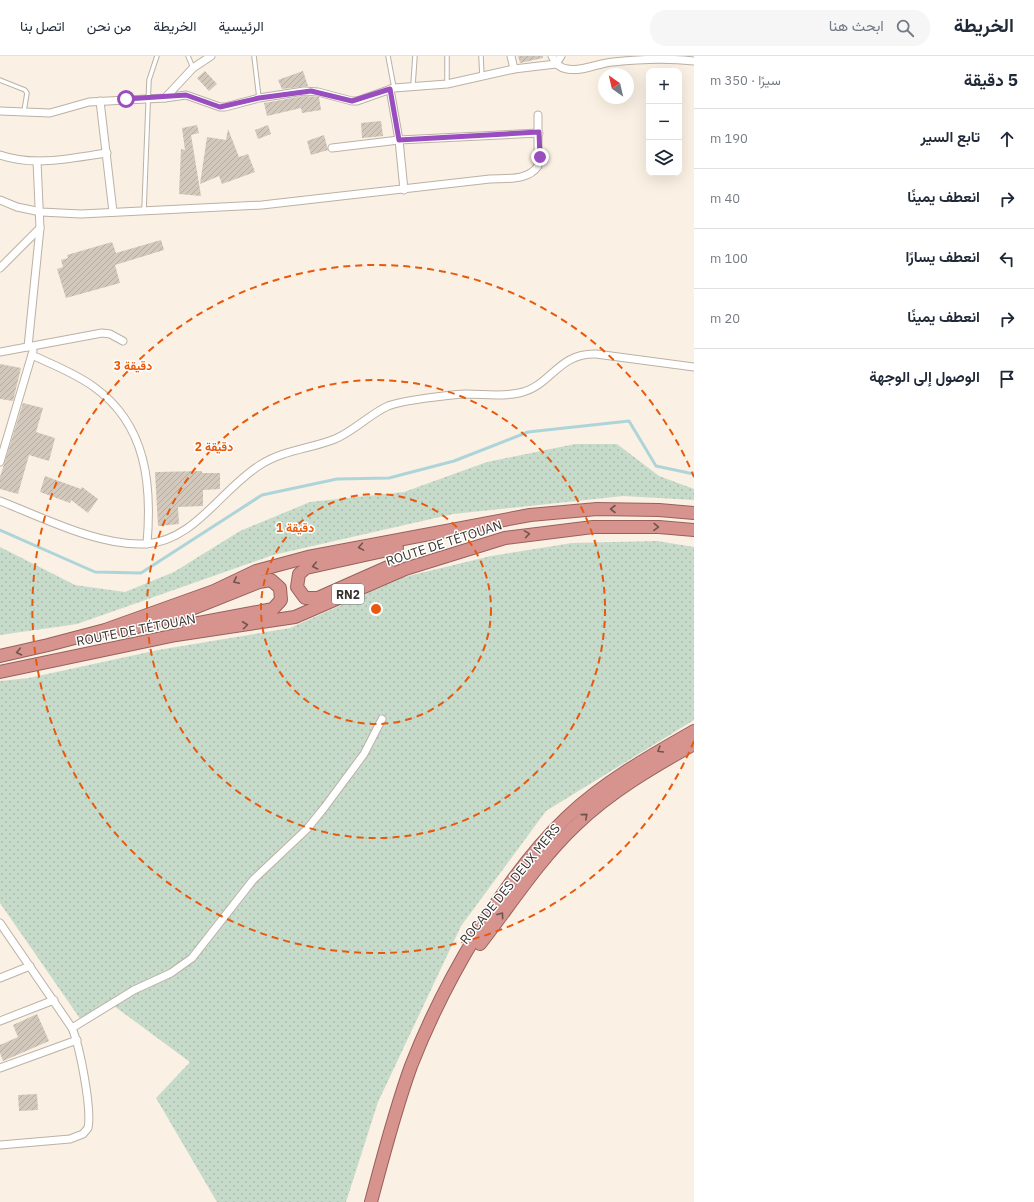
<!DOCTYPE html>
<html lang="ar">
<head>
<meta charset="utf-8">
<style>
	:root { --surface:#fff; --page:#f6f6f7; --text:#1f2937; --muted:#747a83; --line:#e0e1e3 }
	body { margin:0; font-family:"IBM Plex Sans",Vazirmatn,sans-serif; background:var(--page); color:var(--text); direction:rtl }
	.controls { position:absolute; right:12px; top:12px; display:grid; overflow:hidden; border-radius:8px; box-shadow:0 4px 16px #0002 }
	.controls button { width:36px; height:36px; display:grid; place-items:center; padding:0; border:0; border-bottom:1px solid var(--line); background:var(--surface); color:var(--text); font:20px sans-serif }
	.compass { position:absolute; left:598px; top:12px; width:36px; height:36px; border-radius:50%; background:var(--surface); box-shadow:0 4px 16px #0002; rotate:326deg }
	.stop { position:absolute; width:12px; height:12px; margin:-9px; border:3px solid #9a4dbe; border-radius:50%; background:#fff }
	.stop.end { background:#9a4dbe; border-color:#fff; box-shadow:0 1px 4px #0008 }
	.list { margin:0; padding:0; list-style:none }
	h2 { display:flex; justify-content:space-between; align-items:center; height:52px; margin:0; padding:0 16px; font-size:17px }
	h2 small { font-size:13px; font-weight:400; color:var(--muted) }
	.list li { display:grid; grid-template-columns:26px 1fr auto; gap:12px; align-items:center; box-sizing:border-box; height:60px; padding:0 16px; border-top:1px solid var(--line) }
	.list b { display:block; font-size:15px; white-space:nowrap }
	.list em { font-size:13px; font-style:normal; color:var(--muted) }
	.icon { flex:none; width:22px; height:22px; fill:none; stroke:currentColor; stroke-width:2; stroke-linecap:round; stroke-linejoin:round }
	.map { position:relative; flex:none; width:694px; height:1146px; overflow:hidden; direction:ltr }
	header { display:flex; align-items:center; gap:24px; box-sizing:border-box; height:56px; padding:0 20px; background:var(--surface); border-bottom:1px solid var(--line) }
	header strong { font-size:19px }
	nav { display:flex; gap:22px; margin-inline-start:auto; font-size:14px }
	.search { width:280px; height:36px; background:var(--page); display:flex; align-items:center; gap:10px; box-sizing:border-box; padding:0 14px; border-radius:16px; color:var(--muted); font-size:15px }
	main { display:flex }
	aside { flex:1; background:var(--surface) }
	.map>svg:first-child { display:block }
	.grass { fill:url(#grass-dots) }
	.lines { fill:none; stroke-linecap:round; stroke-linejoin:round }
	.stream { stroke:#add5d9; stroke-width:3 }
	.building { fill:url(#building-hatch) }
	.service-casing { stroke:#bbb1a5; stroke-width:5.5 }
	.minor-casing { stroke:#bbb1a5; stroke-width:9 }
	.trunk-casing { stroke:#98605b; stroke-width:14 }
	.service { stroke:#fff; stroke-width:3.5 }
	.minor { stroke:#fff; stroke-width:7 }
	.trunk { stroke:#d7948f; stroke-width:12 }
	.oneway { stroke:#6f5550 }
	.route { stroke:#9a4dbe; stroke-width:5 }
	.ring { fill:none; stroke:#e8590c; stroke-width:2; stroke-dasharray:7 5 }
	.labels { text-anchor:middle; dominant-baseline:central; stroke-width:3; stroke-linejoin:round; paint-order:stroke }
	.shield { fill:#fff; stroke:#73706d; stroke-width:1 }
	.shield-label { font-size:12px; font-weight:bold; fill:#37332e }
	.street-label { font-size:13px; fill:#37332e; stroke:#fff }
	.centre { fill:#e8590c; stroke:#fff; stroke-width:2 }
	.ring-label { font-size:12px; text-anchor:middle; font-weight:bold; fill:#e8590c; stroke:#fff; stroke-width:3; stroke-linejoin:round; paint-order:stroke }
</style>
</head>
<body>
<header>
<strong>الخريطة</strong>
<div class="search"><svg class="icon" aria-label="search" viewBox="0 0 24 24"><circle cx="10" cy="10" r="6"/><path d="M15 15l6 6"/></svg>ابحث هنا</div>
<nav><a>الرئيسية</a><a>الخريطة</a><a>من نحن</a><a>اتصل بنا</a></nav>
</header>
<main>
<aside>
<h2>5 دقيقة<small>سيرًا · 350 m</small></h2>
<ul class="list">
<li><svg class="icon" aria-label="ahead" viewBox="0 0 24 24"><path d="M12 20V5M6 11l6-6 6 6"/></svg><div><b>تابع السير</b></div><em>190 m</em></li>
<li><svg class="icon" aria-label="right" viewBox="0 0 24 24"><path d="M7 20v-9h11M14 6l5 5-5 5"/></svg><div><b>انعطف يمينًا</b></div><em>40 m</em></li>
<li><svg class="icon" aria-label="left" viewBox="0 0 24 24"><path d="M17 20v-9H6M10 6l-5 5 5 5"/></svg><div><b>انعطف يسارًا</b></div><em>100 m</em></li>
<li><svg class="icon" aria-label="right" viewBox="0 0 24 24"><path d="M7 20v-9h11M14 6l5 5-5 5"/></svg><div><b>انعطف يمينًا</b></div><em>20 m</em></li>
<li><svg class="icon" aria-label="arrive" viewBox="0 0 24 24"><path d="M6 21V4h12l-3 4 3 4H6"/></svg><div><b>الوصول إلى الوجهة</b></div></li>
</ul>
</aside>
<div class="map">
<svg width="694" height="1146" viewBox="0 0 694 1146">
	<defs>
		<pattern id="grass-dots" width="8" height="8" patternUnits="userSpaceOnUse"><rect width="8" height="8" fill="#c7dbcb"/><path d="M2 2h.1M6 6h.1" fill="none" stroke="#acbcaf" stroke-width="1.8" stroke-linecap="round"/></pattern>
		<pattern id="building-hatch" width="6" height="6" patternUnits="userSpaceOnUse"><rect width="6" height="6" fill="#d2c8bb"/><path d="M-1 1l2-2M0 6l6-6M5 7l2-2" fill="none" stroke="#b5aca1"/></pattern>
	</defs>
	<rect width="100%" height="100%" fill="#faf0e3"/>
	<g class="grass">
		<polygon points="575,388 617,388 659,420 694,433 694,444 623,440 453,458 273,499 77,568 0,579 0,491 75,529 125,536 174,516 240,475 310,446 404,436 487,406"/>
		<polygon points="657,485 694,491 694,664 546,755 461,870 378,1046 346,1146 217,1146 156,1042 190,1006 114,950 81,964 0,847 0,625 29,622 158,594 290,572 404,521 491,500 572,487"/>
	</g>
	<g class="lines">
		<polyline class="stream" points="0,474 95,516 141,517 262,439 337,423 389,422 454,405 528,376 629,365 656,410 694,418"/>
	</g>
	<g class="building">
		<polygon points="518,0 543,0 543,2 520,7"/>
		<polygon points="205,15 217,28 209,35 197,22"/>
		<polygon points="303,15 308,30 282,33 278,24"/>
		<polygon points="304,40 319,41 321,54 302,57 301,52 267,60 264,47"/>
		<polygon points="381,65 383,80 362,82 361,67"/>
		<polygon points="197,69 199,77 191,79 201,140 179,138 181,93 185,94 182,72"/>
		<polygon points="268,69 271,78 258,83 255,74"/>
		<polygon points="228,73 239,101 248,98 255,116 222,128 219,120 200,128 207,81 226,84"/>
		<polygon points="324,79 328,94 311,99 307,85"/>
		<polygon points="161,184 164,194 115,209 120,227 66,242 57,213 63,211 61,204 68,202 67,199 112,186 116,197"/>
		<polygon points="0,308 21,312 13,345 0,343"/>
		<polygon points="23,347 43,352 36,376 55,382 49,405 29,399 18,438 0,433 0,421"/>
		<polygon points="202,415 202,417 220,417 220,433 203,434 203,450 178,451 179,468 158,470 155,416"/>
		<polygon points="45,420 81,433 82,431 98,443 88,457 71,444 70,447 40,436"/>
		<polygon points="37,958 49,985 3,1005 0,997 0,989 18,981 13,969"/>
		<polygon points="37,1038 38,1054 19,1055 18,1039"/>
	</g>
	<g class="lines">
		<g class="service-casing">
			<g id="service">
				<polyline points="188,0 193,12"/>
				<polyline points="254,0 259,42"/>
				<polyline points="388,0 394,32"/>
				<polyline points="481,0 482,21"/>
				<polyline points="0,24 25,34 27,37 24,55"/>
				<polyline points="447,28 447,0"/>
				<polyline points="413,29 415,0"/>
				<polyline points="144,154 149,24 157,0"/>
			</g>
		</g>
		<g class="minor-casing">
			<g id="minor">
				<polyline points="511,0 514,13"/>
				<path d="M552,0C555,7 559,12 567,13C583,16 598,7 613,6C640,3 667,2 694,5"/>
				<polyline points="390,33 399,84 404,134"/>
				<polyline points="165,42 186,39 220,51 225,51 259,42 304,35 318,36 352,45 357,45 394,32 447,28 514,13 556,8 561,0"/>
				<polyline points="100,45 113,156"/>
				<polyline points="0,55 50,57 89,46 165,42 193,12 211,0"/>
				<polyline points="332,92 399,84 539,77"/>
				<path d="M0,99C35,111 71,102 107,97"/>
				<path d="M0,144L17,151L41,156L81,158L262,149L490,123C507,122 528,125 538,110V59"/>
				<polyline points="0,212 40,172"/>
				<polyline points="28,291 40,172 37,105"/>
				<polyline points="0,296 102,277 110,278 123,285"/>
				<path d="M32,299C53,309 75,317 94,331C147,369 152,429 147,488"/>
				<polyline points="0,406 33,295"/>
				<path d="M0,445C44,462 98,490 145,488C195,485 221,433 260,409C283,394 310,393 335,383C354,375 370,358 388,350C404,344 448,339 466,338C484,338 502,341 519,337C552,330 557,297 596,298L694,311"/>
				<path d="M0,867L72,972C80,991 92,1053 88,1072L83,1078L70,1083L0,1089"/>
				<polyline points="0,922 30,910"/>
				<polyline points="0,965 54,944"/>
				<polyline points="72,972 134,934 171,917 192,902 253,824 307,773 324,752 364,698 382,663"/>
				<polyline points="0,1012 77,984"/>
			</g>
		</g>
		<g class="trunk-casing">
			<g id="trunk">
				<polyline points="388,511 318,542 305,542 297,531 299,518 306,512 397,492"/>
				<polyline points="124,575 179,558 259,526 271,524 280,532 281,544 273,553 188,569"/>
				<polyline points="0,600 48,589 105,574 214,535 256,515 308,501 530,459 597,453 659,454 694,457"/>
				<polyline points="0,616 176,579 295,561 405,513 505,482 593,471 659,471 694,474"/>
				<path d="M480,888C511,848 539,804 576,769C610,736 653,711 694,688"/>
				<path d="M371,1146C383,1101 395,1054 411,1010C443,928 503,822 567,761C604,726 650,700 694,675"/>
			</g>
		</g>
		<use href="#service" class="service"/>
		<use href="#minor" class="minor"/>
		<use href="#trunk" class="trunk"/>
	</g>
	<defs><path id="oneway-chevron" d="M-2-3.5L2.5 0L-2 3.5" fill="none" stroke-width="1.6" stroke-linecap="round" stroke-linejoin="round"/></defs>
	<g class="oneway">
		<use href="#oneway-chevron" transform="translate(613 453) rotate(180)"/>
		<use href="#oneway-chevron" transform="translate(656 471) rotate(2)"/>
		<use href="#oneway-chevron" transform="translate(527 478) rotate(-9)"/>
		<use href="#oneway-chevron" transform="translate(361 491) rotate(170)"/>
		<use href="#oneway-chevron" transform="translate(315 510) rotate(167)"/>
		<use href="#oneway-chevron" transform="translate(236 525) rotate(155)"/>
		<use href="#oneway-chevron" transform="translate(245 569) rotate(-7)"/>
		<use href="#oneway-chevron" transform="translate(19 596) rotate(168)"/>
		<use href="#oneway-chevron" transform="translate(660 694) rotate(149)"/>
		<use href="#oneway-chevron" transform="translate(585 760) rotate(-41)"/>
		<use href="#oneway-chevron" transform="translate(501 859) rotate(-54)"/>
	</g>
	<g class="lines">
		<polyline class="route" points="126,43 186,39 220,51 259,42 311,35 352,45 390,33 399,84 539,76 540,101"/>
	</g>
	<g class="ring">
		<circle cx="376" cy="553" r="115"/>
		<circle cx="376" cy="553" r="229"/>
		<path d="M694 685A344 344 0 1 1 694 421"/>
	</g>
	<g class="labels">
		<rect class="shield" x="332" y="528" width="32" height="20" rx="3"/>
		<g class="shield-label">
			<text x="348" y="538">RN2</text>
		</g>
		<g class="street-label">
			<text transform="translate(444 487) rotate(-18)">ROUTE DE TÉTOUAN</text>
			<text transform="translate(136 574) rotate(-11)">ROUTE DE TÉTOUAN</text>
			<text transform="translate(510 828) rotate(-51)">ROCADE DES DEUX MERS</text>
		</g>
	</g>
	<circle cx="376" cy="553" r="6" class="centre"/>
	<g class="ring-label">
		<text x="133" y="314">3 دقيقة</text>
		<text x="214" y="395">2 دقيقة</text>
		<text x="295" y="476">1 دقيقة</text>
	</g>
</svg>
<div class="controls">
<button>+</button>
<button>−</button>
<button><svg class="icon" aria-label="layers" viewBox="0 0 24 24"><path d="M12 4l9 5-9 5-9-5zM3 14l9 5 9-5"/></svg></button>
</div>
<svg class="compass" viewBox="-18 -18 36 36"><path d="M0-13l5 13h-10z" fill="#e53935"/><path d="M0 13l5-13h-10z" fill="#747a83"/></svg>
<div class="stop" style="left:126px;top:43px"></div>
<div class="stop end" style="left:540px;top:101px"></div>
</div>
</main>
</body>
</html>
